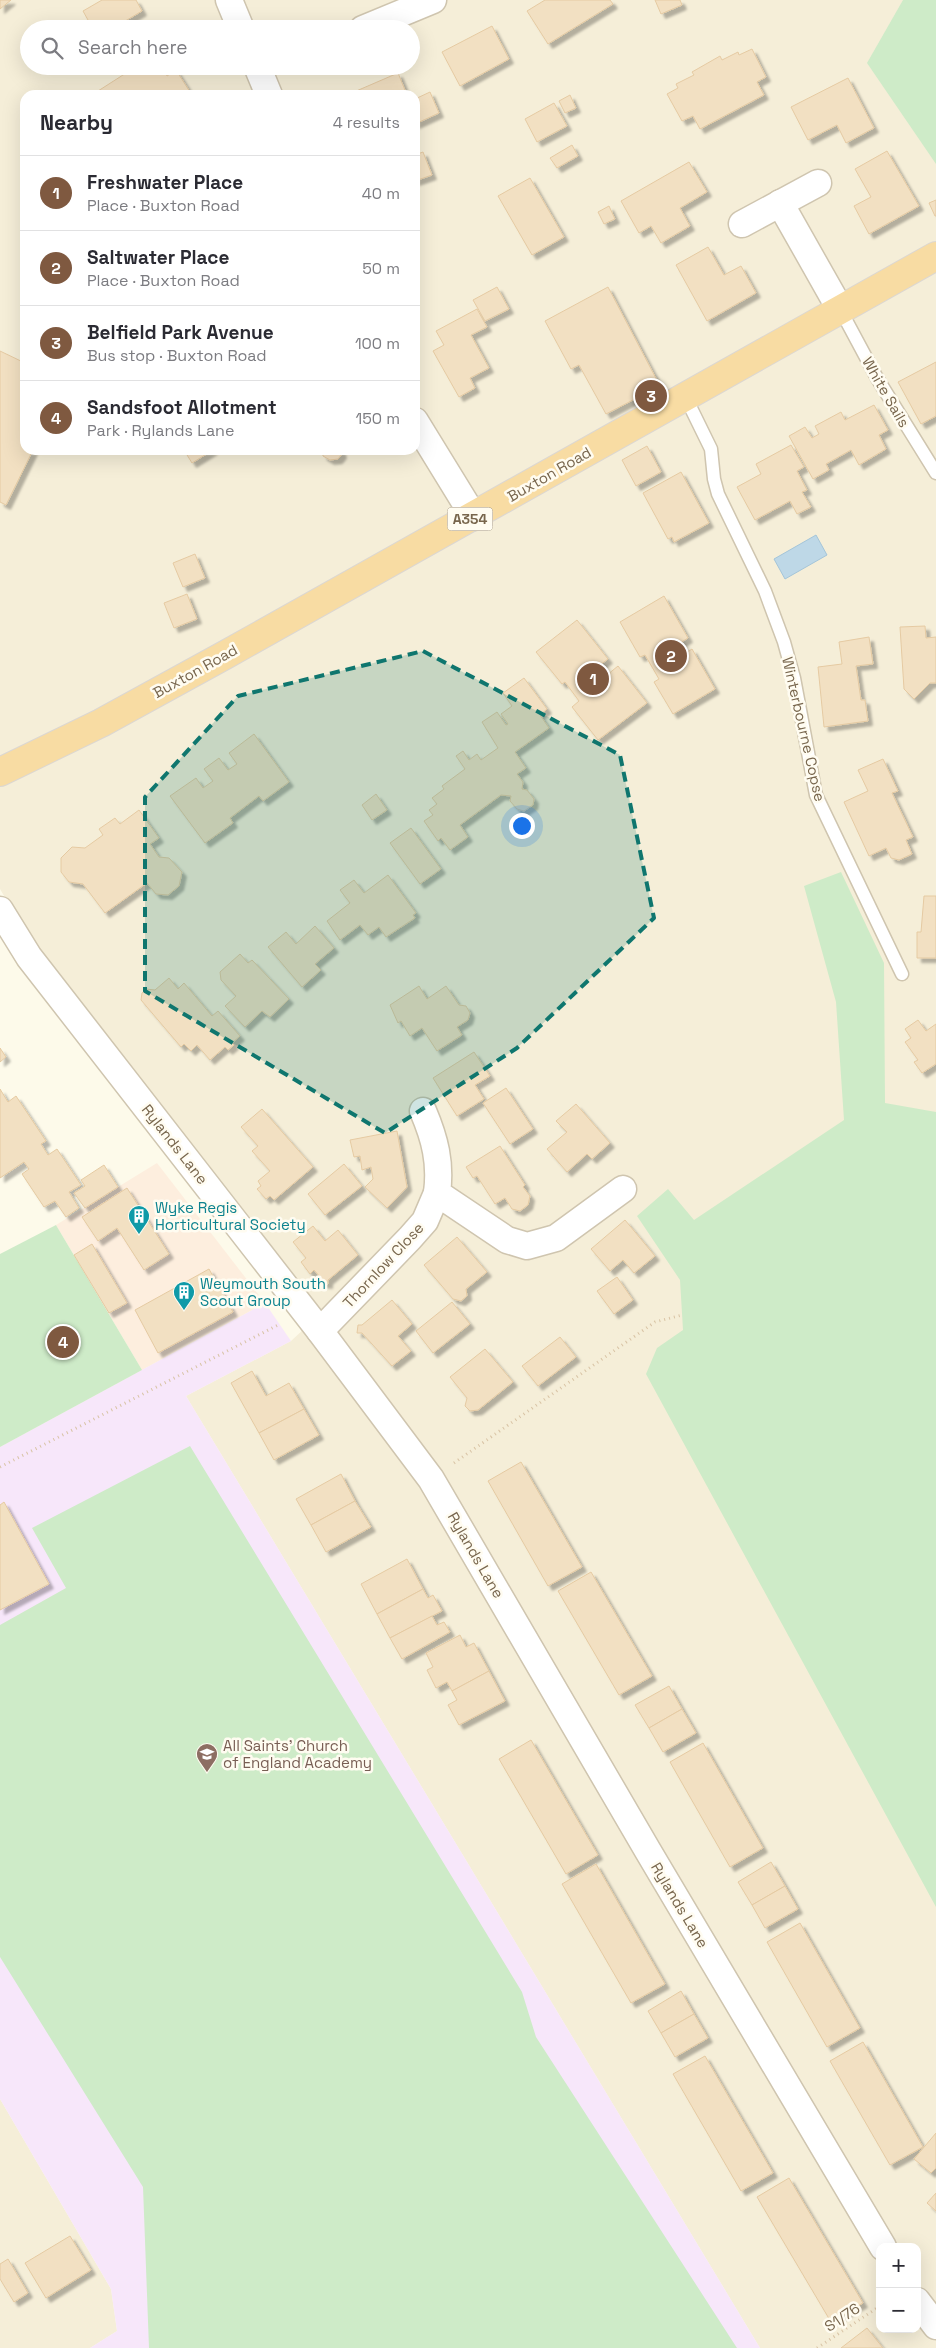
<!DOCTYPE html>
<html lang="en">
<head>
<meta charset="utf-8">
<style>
	:root { --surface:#fff; --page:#f2f2f3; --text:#2b2b33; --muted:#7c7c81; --line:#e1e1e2; --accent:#7f5940 }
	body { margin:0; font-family:"Space Grotesk",sans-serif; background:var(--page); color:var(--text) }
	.controls { position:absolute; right:15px; bottom:15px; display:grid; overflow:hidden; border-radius:10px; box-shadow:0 5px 20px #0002 }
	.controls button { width:45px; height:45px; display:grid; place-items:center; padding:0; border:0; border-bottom:1px solid var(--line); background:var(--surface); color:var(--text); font:25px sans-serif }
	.you { position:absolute; left:521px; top:825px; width:18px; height:18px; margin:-12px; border:4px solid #fff; border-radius:50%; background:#1a73e8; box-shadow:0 0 0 8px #1a73e833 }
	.badge { display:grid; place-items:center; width:32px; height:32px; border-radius:50%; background:var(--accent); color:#fff; font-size:16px; font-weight:700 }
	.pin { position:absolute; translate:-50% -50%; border:2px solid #fff; box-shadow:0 1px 5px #0006 }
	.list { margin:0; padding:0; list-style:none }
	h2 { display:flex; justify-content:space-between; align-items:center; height:65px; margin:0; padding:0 20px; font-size:21px }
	h2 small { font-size:16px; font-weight:400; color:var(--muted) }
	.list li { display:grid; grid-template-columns:32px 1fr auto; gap:15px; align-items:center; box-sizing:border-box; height:75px; padding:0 20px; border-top:1px solid var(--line) }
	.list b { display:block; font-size:19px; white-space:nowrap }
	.list p { margin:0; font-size:16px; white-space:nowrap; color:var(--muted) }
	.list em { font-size:16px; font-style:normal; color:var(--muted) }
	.icon { flex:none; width:28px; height:28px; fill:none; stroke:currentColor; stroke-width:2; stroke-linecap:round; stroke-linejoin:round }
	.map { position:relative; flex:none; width:936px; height:2348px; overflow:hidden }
	.search { position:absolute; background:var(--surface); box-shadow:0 5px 20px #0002; left:20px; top:20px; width:400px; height:55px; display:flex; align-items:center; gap:12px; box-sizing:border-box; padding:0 18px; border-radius:28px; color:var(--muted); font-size:19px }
	.panel { position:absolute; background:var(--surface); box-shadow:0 5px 20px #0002; left:20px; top:90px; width:400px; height:365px; border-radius:15px }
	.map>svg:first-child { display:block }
	.residential { fill:#f5eed8; fill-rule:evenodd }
	.commercial { fill:#fdeede }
	.education { fill:#f7e7fa }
	.green { fill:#ceebc8 }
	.water { fill:#bed8e7; stroke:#a4c5d9 }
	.building { fill:#f2e0c2; stroke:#e5caa2; filter:url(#shadow) }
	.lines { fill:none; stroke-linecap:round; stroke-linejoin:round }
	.service-casing { stroke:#cfc5af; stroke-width:15 }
	.minor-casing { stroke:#cfc5af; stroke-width:29 }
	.trunk-casing { stroke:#dcd7d1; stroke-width:30 }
	.path { stroke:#d8c3a4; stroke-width:3; stroke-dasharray:1 4; stroke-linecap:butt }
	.service { stroke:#fff; stroke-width:12 }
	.minor { stroke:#fff; stroke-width:26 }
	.trunk { stroke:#f8dca3; stroke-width:28 }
	.marked { fill:#0f766e; fill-opacity:0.2; stroke:#0f766e; stroke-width:4; stroke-dasharray:10 6; stroke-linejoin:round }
	.labels { text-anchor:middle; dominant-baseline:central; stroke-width:5; stroke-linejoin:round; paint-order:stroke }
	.shield { fill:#fffcf1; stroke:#a0937e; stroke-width:1 }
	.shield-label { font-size:14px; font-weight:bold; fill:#78664d }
	.street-label { font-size:15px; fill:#78664d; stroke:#fffcf1 }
	.culture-label { font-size:15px; fill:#0d838f; stroke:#fffcf1; text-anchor:start }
	.education-label { font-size:15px; fill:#785e54; stroke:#fffcf1; text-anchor:start }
</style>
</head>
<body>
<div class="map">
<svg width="936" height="2348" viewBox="0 0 936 2348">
	<defs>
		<filter id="shadow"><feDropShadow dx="4.5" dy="4.5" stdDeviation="1" flood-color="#0004"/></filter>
	</defs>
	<rect width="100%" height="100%" fill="#fdfaea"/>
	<g class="residential">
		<path d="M0,0H936V250L0,768ZM29,29H411V66H29ZM25,95H415V450H25Z"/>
		<path d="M936,269V2348H760L186,1396L291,1341L318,1316L60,991L0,889V776ZM880,2247H917V2329H880Z"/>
		<polygon points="0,2099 111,2289 117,2331 90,2348 0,2348"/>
	</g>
	<polygon class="commercial" points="157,1163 265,1303 142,1370 56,1225"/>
	<polygon class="education" points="265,1303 291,1341 186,1396 760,2348 90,2348 117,2331 111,2289 0,2099 0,1447"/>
	<g class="green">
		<polygon points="903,0 936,0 936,164 867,63"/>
		<polygon points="841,872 884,963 885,1103 936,1112 936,1907 646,1374 657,1348 683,1330 680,1280 637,1216 668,1189 694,1220 844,1120 836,1002 804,886"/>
		<polygon points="56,1225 142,1370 0,1447 0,1254"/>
		<polygon points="190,1446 522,1992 536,2037 737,2348 149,2348 143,2187 0,1957 0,1625 66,1588 32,1528"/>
	</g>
	<polygon class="water" points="816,535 827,555 785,579 774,559"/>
	<g class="building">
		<polygon points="0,0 11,0 0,9"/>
		<polygon points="102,0 136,0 142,11 112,29 93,29 83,11"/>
		<polygon points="545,0 610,0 613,4 548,44 527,11"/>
		<polygon points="655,0 680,0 682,5 661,14"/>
		<polygon points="492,26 509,59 460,86 442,52"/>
		<polygon points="752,49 766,77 757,82 764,95 700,129 693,116 682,121 667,94 678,88 676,84 694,75 692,72 720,56 722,60 738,52 739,55"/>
		<polygon points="137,66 161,66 167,76 176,70 192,95 100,95 98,91"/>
		<polygon points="398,73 407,95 347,95"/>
		<polygon points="848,78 874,128 846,143 837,125 808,140 791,107"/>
		<polygon points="430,92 439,113 415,124 415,99"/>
		<polygon points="570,95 576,108 565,113 559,101"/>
		<polygon points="554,103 567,126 537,142 525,119"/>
		<polygon points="572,145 578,156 557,168 550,158"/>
		<polygon points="887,151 919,206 869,234 854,206 871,197 855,169"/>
		<polygon points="423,152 432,175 415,181 415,155"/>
		<polygon points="689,162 707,192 680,208 690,226 661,243 651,226 639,233 621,201"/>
		<polygon points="530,178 564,237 532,255 498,196"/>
		<polygon points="936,200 936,216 935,216 929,203"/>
		<polygon points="609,206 615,219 604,224 598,212"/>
		<polygon points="708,247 724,275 741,266 756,293 707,321 676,265"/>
		<polygon points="497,287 509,309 485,321 473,300"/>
		<polygon points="608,287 660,386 606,414 579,365 571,369 545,321"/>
		<polygon points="477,309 487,327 471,335 489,368 470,378 475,388 459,397 433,351 444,345 436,331"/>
		<polygon points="0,351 25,363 25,450 33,450 6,505 0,502"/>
		<polygon points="936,362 936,416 921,424 898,382"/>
		<polygon points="874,405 888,430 879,435 886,449 859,465 851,450 826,464 829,470 813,479 789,436 805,427 812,438 819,434 815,426 841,412 845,420"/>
		<polygon points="791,445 804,467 797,471 807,490 802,492 811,507 797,514 790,501 755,520 737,487 761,474 756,464"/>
		<polygon points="647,446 661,472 636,486 622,460"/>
		<polygon points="184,450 213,450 192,463"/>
		<polygon points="322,450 341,450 342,454 338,459 330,460 323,456"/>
		<polygon points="681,472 709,523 674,542 672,537 668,539 643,493"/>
		<polygon points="195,554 205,578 183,587 173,563"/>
		<polygon points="187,594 197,619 174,628 164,603"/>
		<polygon points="664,596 688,638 680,643 686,653 692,649 715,689 673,714 654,682 659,679 645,655 640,657 620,622"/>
		<polygon points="577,620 608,659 600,665 607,675 618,666 647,703 598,740 572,707 579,701 565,682 562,684 536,652"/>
		<polygon points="925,626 926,638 936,637 936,683 930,683 914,699 904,689 900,627"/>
		<polygon points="869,637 873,664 856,666 861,700 865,700 868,721 824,727 818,667 842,664 839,642"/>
		<polygon points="524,678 547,709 540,715 549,728 515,752 526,768 517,774 523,782 522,789 527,790 534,799 533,805 524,811 517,809 510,801 511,796 501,795 460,825 468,837 450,850 441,838 438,841 424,821 433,815 429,810 437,804 432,798 444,789 442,786 465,769 456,756 463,751 469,760 477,754 481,760 498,748 482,722 497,712 506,725 508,724 501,714 512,706 503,693"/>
		<polygon points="254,734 289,782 263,801 259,796 230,818 233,823 205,843 170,796 196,778 203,788 213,781 204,769 219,758 228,770 237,764 229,753"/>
		<polygon points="883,759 898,791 892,793 913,837 906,840 912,854 899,860 891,858 886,848 869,856 844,802 868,791 858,770"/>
		<polygon points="376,794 387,810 372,820 362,805"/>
		<polygon points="139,810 159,838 150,844 159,857 169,858 182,872 179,886 168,895 156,894 147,883 105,913 83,884 69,882 61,872 61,858 72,847 85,848 103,835 99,829 115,818 120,824"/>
		<polygon points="411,828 441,869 420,884 390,843"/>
		<polygon points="388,875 416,913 413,915 415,918 386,937 379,927 368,935 360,925 340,940 327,921 350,903 340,890 354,880 364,893"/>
		<polygon points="924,896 936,896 936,958 917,958 917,932 921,932"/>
		<polygon points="315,926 334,948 315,964 321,970 302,987 268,947 286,932 296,944"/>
		<polygon points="240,954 248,963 252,960 289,999 270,1017 262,1011 245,1027 225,1006 236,996 221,980 220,972"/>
		<polygon points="169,978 178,989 184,983 212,1016 218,1011 240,1036 232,1043 234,1045 228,1050 225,1047 210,1060 197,1045 191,1051 184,1044 181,1047 141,1000 142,993 146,989 155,990"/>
		<polygon points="419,986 427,999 446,986 459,1005 466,1006 470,1013 468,1020 457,1027 462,1035 437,1051 422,1028 410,1036 401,1021 398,1023 390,1005"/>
		<polygon points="918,1020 926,1031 936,1024 936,1064 922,1073 914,1062 918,1060 905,1042 911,1038 905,1029"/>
		<polygon points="0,1048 6,1057 0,1062"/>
		<polygon points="474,1052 490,1076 475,1085 484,1099 457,1116 433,1078"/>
		<polygon points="506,1088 533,1129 510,1144 483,1103"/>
		<polygon points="0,1089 8,1102 16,1096 46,1141 41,1144 48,1155 57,1149 81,1185 69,1192 79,1208 66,1217 55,1201 44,1207 22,1174 29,1169 24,1162 0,1178"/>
		<polygon points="576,1104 610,1143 592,1159 587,1154 567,1172 547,1149 567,1132 556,1121"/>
		<polygon points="262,1109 313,1167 274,1200 270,1196 266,1199 257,1189 261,1186 258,1181 270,1171 252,1151 258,1146 241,1127"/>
		<polygon points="397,1131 407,1187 387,1208 365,1187 373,1179 371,1167 362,1170 360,1156 354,1157 350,1140"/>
		<polygon points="500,1146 525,1185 523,1187 530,1196 528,1205 520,1211 512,1209 505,1198 495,1204 477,1176 473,1178 466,1167"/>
		<polygon points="344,1164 362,1186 325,1215 308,1194"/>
		<polygon points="104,1165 118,1187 85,1208 74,1193 85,1186 81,1180"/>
		<polygon points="127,1188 169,1254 144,1270 117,1228 98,1241 82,1217"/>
		<polygon points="625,1220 655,1256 634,1273 623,1260 610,1271 591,1249"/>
		<polygon points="313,1226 325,1241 338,1230 358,1255 328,1280 328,1284 320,1283 321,1278 314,1270 310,1274 301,1262 306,1258 293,1242"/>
		<polygon points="457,1237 487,1272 466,1289 467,1296 461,1301 453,1299 424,1265"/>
		<polygon points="92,1244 127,1303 109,1313 74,1255"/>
		<polygon points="209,1269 233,1312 158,1353 135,1310"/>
		<polygon points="617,1277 633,1300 614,1314 597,1291"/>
		<polygon points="392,1300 412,1324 398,1336 411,1351 392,1366 362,1333 357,1333 358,1325 362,1325"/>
		<polygon points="452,1302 470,1324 433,1353 416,1331"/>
		<polygon points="560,1337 576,1357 538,1386 522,1366"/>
		<polygon points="485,1349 513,1382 478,1410 470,1411 465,1406 467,1398 450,1377"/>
		<polygon points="252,1371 266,1396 289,1383 304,1409 259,1433 231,1383"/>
		<polygon points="304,1409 319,1435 274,1460 259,1433"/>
		<polygon points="521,1462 582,1567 548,1586 488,1481"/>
		<polygon points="341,1474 355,1501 311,1525 296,1499"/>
		<polygon points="355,1501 371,1527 326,1552 311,1525"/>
		<polygon points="4,1502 49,1584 0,1610 0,1505"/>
		<polygon points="407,1559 423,1589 377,1614 361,1584"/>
		<polygon points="591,1572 652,1676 619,1695 558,1591"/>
		<polygon points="423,1589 428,1598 433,1595 442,1611 390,1638 377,1614"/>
		<polygon points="432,1616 437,1625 444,1622 450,1632 402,1659 390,1638"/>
		<polygon points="460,1635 466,1647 474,1643 489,1671 452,1691 447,1682 436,1688 427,1670 433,1667 426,1653"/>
		<polygon points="489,1671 505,1701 459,1725 448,1705 457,1700 452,1691"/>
		<polygon points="669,1686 682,1709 649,1728 635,1705"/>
		<polygon points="682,1709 696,1733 663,1752 649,1728"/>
		<polygon points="531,1740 598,1855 566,1874 499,1759"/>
		<polygon points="703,1743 763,1848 730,1867 670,1762"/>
		<polygon points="771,1862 785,1886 752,1905 738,1882"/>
		<polygon points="596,1864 665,1984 631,2003 562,1884"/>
		<polygon points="785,1886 798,1909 765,1928 752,1905"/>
		<polygon points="800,1923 860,2028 827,2047 767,1942"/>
		<polygon points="681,1991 694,2014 661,2033 648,2011"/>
		<polygon points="694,2014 708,2038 675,2057 661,2033"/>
		<polygon points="863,2042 923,2147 890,2165 830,2061"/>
		<polygon points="705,2056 773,2173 741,2191 673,2074"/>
		<polygon points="936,2133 936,2168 931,2173 914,2159"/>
		<polygon points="789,2178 863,2303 831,2322 757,2197"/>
		<polygon points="936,2193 936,2211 927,2203"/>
		<polygon points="70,2236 91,2270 46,2298 25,2263"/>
		<polygon points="8,2259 28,2293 14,2302 0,2279 0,2264"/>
		<polygon points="867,2328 883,2348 841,2348"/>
	</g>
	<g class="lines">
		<g class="service-casing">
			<g id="service">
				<polyline points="840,309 877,378 936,473"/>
				<polyline points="685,396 711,449 714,479 718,494 765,591 784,642 794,678 816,795 902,974"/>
			</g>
		</g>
		<g class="minor-casing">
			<g id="minor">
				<polyline points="229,0 241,29"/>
				<polyline points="363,29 433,0"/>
				<polyline points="257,66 269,95"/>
				<polyline points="780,203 840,309"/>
				<polyline points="742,224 818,183"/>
				<polyline points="415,421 474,517"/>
				<polyline points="0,910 29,957 320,1331 431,1479 648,1851 883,2247"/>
				<path d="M423,1111C435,1139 441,1163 437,1193L507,1240L527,1246L556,1238L623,1189"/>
				<polyline points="320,1331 410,1238 425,1221 437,1193"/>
				<polyline points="917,2301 936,2326"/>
			</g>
		</g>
		<g class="trunk-casing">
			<polyline id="trunk" points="0,772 101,723 225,655 936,256"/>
		</g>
		<g class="path">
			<polyline points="454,1463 655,1322 682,1315"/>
			<polyline points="0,1467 280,1324"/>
			<polyline points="817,2348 880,2306"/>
		</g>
		<use href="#service" class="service"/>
		<use href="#minor" class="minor"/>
		<use href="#trunk" class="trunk"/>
	</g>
	<path class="marked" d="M423,651L620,755L654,918L517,1048L385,1133L145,991V797L238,696Z"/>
	<defs>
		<g id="building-pin" transform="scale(1.125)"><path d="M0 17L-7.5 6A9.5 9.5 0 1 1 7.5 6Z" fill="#0f9aa8" stroke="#fffcf1"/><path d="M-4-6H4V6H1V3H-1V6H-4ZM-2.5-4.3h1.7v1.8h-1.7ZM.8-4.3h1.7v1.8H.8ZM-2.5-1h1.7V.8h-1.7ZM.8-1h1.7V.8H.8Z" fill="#fff"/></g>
		<g id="school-pin" transform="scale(1.125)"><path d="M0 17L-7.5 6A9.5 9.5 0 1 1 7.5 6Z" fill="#8d6e63" stroke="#fffcf1"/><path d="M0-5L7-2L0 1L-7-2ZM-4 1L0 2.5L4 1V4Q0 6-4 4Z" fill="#fff"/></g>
	</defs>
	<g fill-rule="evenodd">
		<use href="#building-pin" x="139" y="1216"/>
		<use href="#building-pin" x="184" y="1292"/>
		<use href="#school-pin" x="207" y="1754"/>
	</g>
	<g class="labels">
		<rect class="shield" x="447.5" y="507.5" width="45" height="23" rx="4"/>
		<g class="shield-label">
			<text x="470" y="519">A354</text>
		</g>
		<g class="street-label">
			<text transform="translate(886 392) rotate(60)">White Sails</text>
			<text transform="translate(549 474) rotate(-30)">Buxton Road</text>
			<text transform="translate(195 671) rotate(-29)">Buxton Road</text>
			<text transform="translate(804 729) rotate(77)">Winterbourne Copse</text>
			<text transform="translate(175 1144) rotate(52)">Rylands Lane</text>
			<text transform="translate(383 1265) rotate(-47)">Thornlow Close</text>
			<text transform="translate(476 1555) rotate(60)">Rylands Lane</text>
			<text transform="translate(680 1905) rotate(59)">Rylands Lane</text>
			<text transform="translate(842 2317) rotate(-34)">S1/76</text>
		</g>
		<g class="culture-label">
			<text x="155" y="1207">Wyke Regis<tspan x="155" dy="17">Horticultural Society</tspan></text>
			<text x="200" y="1283">Weymouth South<tspan x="200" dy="17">Scout Group</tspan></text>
		</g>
		<g class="education-label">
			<text x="223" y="1745">All Saints' Church<tspan x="223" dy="17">of England Academy</tspan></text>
		</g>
	</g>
</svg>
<div class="controls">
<button>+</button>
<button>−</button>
</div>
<div class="you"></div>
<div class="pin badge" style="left:593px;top:679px">1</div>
<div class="pin badge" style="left:671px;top:656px">2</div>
<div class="pin badge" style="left:651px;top:396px">3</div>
<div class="pin badge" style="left:63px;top:1342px">4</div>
<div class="search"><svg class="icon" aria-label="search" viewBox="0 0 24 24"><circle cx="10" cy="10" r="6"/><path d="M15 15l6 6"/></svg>Search here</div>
<section class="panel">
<h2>Nearby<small>4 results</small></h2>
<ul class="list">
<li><span class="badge">1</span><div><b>Freshwater Place</b><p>Place · Buxton Road</p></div><em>40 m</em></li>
<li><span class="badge">2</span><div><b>Saltwater Place</b><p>Place · Buxton Road</p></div><em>50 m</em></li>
<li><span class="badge">3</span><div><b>Belfield Park Avenue</b><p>Bus stop · Buxton Road</p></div><em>100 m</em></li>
<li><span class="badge">4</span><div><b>Sandsfoot Allotment</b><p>Park · Rylands Lane</p></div><em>150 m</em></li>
</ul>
</section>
</div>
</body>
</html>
